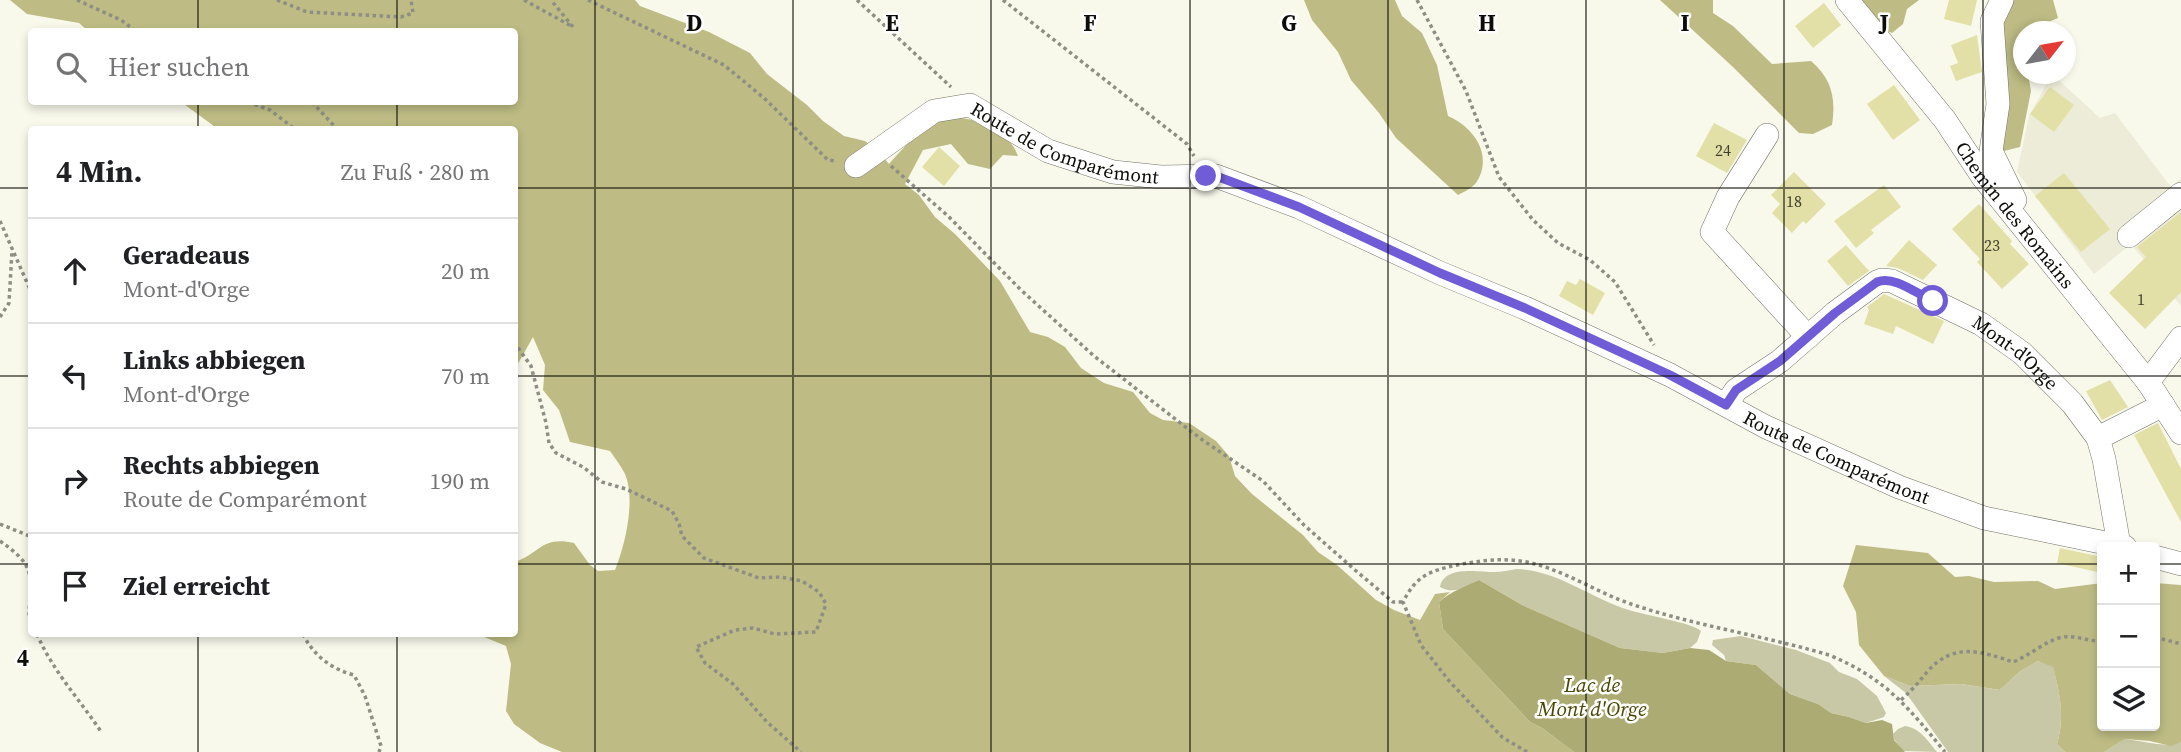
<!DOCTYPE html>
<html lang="de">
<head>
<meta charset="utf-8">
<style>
	:root { --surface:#fff; --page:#f2f2f2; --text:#202124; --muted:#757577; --line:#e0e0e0 }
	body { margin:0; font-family:"Source Serif 4",serif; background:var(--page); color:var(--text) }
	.controls { position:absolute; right:21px; bottom:21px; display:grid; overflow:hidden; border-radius:7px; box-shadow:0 4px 10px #0003 }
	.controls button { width:63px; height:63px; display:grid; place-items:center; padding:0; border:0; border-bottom:2px solid var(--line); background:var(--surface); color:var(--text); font:35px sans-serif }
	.compass { position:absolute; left:2013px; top:21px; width:63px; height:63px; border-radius:50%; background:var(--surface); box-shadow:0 4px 10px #0003; rotate:59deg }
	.stop { position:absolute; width:21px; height:21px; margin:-16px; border:5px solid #705cd6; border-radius:50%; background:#fff }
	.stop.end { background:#705cd6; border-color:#fff; box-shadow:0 2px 7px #0008 }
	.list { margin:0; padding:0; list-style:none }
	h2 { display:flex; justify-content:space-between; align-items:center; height:91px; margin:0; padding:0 28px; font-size:30px }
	h2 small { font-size:23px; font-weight:400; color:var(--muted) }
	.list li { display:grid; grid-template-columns:46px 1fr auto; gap:21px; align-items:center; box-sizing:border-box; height:105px; padding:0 28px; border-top:2px solid var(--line) }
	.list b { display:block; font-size:26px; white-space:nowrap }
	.list p { margin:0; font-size:23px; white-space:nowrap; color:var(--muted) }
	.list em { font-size:23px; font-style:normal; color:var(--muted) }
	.icon { flex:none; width:38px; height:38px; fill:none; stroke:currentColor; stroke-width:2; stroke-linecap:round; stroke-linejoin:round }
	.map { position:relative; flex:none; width:2181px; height:752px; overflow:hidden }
	.search { position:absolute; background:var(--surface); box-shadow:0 4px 10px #0003; left:28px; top:28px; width:490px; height:77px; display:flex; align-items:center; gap:18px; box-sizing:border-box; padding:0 24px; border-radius:7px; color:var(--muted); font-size:26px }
	.panel { position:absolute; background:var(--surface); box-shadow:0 4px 10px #0003; left:28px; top:126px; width:490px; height:511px; border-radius:7px }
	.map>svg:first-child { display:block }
	.built { fill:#ececd8 }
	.green { fill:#c8c8a6 }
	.forest { fill:#bebc84 }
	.water { fill:#adab74 }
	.building { fill:#e2e0a7 }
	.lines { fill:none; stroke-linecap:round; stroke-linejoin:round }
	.minor-casing { stroke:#727267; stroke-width:24 }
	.path { stroke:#8d8e84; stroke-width:3.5; stroke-dasharray:3.5 3.5; stroke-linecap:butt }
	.minor { stroke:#fff; stroke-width:23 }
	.route { stroke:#705cd6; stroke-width:9 }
	.grid { fill:none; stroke:#0c0c08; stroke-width:2; stroke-opacity:0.55 }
	.labels { text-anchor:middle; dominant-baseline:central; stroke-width:5; stroke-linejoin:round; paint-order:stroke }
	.number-label { font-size:16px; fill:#424130 }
	.street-label { font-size:19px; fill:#0c0c08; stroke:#fff }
	.water-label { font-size:21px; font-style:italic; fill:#4a4700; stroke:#fff }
	.grid-label { font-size:23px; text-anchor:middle; font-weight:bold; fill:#0c0c08; stroke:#fff; stroke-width:5; stroke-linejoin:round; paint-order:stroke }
</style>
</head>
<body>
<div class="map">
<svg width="2181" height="752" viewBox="0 0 2181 752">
	<rect width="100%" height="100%" fill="#f8f9eb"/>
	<polygon class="built" points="2052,74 2100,118 2115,113 2171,187 2181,179 2181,306 2131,244 2094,274 2017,172 2029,116"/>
	<g class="green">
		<path d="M1517,569C1559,571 1590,598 1629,610C1644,615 1693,623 1701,631L1697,642L1690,648L1663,653L1620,648L1522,605L1479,580C1466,587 1454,595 1440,587C1444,565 1478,572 1494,572C1502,572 1509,570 1517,569Z"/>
		<polygon points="1741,636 1796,650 1830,663 1839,672 1857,679 1877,696 1886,713 1884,717 1866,723 1849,717 1831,713 1818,704 1790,694 1756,665 1726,661 1724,655 1712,645 1713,640"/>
		<path d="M2038,661L2053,666C2060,694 2065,716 2057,744L2065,752H1948L1906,693L1884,676L1910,686L1961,684L2000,690L2019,672Z"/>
		<path d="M1905,726C1920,728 1928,741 1937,752L1903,751L1894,739L1893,734L1898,729Z"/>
		<path d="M2125,739C2143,741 2164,748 2181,742V752H2104Z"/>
	</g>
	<g class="forest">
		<path d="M10,0H635L640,6L709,32L750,53L767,74L807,105L823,121L844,136L865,141L879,152L889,164C919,130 945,101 992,129C1005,137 1013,142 1018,156L1003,155L990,169L968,164L951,144L923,150L905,184L919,195L935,217L955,234L1000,281L1030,332L1048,337L1065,347L1081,368L1104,383L1133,392L1150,413L1163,420L1189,423L1216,441L1229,456L1235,476L1252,494L1303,535L1318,552L1337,565L1376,600L1394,610L1420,620L1435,594L1450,592L1439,602L1443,629L1530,722L1542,728L1574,752H562L540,743L514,724L506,711L511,664L506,646L477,634H514L515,562C541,553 541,536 574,543L590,565L598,571L615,570C625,546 636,499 625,474C621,466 615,458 610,451L570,442L559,410L543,390L545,365L533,337L515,369L514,130L218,129L181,102H514V32L88,31L79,23L27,14Z"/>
		<path d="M1304,0H1395L1402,16L1422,33L1437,65L1448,116C1474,127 1494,156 1476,183C1472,188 1464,192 1458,195L1396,138L1379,113L1351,80L1338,52L1312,20Z"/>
		<path d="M1660,0H1713V13L1733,26L1772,64L1811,61C1832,79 1836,98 1832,125L1813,134L1799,133L1733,67Z"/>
		<polygon points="1854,0 1919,0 1907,9 1903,24 1892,33 1878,27"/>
		<polygon points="1995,0 2053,0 2058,18 2024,32 2024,74 2028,74 2031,91 2020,147 2004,151 2000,147"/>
		<path d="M1856,545L1928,553L1955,577L1969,576L1994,582L2038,581L2055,589L2102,583V726H2155V583L2181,585V742L2171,746L2150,741L2125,739L2104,752H2065L2057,744C2065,717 2060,694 2053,667L2038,661L2019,672L2000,690L1961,684L1910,686L1884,676L1859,645L1856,612L1843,586Z"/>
	</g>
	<path class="water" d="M1479,580L1522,605L1620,648L1663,653L1690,648L1709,650L1726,661L1756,665L1790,694L1818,704L1831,713L1849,717L1866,723L1882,720L1892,724L1894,740L1905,752H1574L1542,728L1530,722L1443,629L1439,602C1451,591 1465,587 1479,580Z"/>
	<g class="building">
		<polygon points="1949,0 1977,0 1971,26 1944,19"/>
		<polygon points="1824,3 1841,25 1813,48 1795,26"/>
		<polygon points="1977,35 1982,72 1956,81 1950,66 1958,63 1951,45"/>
		<polygon points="1894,85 1920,120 1893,140 1867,104"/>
		<polygon points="2050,87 2074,105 2054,132 2030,114"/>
		<polygon points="1714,123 1747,140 1727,173 1696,156"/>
		<polygon points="939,147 960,166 944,186 922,167"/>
		<polygon points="1794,172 1826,204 1806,224 1803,221 1792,233 1772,213 1780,204 1771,195"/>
		<polygon points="2064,173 2110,229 2081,252 2035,196"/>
		<polygon points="1884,185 1901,207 1871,230 1874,233 1856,248 1834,221"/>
		<polygon points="1979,204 2012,241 2010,244 2029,264 2002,289 1977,262 1980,259 1952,229"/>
		<polygon points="2181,212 2181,292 2145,329 2109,293 2146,257 2137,247"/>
		<polygon points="1909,240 1937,265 1923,280 1898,268 1886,266"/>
		<polygon points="1846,245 1869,271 1848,286 1827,261"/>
		<polygon points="1580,279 1605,293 1593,315 1559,296 1567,281 1576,285"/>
		<polygon points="1884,294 1944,321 1933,344 1896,326 1893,334 1864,324 1869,310 1867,307"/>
		<polygon points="2110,380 2128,407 2102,420 2086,391"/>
		<polygon points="2158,423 2181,469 2181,522 2134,435"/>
		<polygon points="2060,548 2102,557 2102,573 2057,563"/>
	</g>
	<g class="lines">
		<g class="minor-casing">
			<g id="minor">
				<path id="s1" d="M1847,0L1945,120L1982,176L2148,382L2181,433"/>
				<polyline points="2002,0 1992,21 1998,104 1991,151 2015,200"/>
				<polyline points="1767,135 1728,197 1712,232 1808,337"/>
				<path id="s2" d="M856,166L934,111L970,105L1048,151L1113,172L1161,177L1216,176L1299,207L1440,273L1525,308L1670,375L1766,427L1899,487L1984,518L2125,547"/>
				<polyline points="2129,236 2181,194"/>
				<polyline points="2148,382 2181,338"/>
				<path id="s3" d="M1726,405L1736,390L1780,361L1835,313L1877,282L1882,280L1892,281L1981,324L2022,353L2072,403L2098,438L2104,459L2119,545"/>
				<polyline points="2098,438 2163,405"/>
				<polyline points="2155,557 2181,564"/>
			</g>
		</g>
		<g class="path">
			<polyline points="77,0 121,20 137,32"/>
			<polyline points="277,0 307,12 401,17 413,13 411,0"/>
			<polyline points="524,0 573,27 551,0"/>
			<polyline points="588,0 724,65 764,98 828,160 835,161"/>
			<polyline points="857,0 951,87"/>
			<polyline points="1003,0 1187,144 1194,156"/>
			<polyline points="1417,0 1466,91 1499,177 1533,220 1558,243 1590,260 1615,282 1654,345"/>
			<polyline points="248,102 270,110 296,130"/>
			<polyline points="312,102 338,130"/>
			<polyline points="891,166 948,216 1021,290 1094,356 1201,439 1263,481 1304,525 1355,570 1393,602 1403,602"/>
			<polyline points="0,221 32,294"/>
			<polyline points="0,317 9,303 12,251"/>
			<polyline points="514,342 531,366 546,423 549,443 556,453 583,467 602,482 626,489 672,511 679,524 682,536 704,558 759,578 780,577 802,581 819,592 826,604 816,632 775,634 753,628 735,630 696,647 705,663 733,684 767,722 801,752"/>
			<polyline points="0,524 32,537"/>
			<path d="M0,541C36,566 31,574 29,614L32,621"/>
			<path d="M37,634C52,670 80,700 102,733"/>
			<path d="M303,634C313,655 331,669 354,675L365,696L381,746L379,752"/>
			<polyline points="2155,637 2181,644"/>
			<path d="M1901,700C1911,691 1919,682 1927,672C1953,642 1981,651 2013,662C2029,656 2048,639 2063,637C2077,635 2089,642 2102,641"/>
			<path d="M1527,752L1502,737L1450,682L1421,645L1403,602C1416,576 1429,571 1457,565C1477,561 1499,558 1520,561C1559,566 1596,593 1634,605C1697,626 1765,636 1829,655C1885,678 1908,707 1945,752"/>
		</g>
		<use href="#minor" class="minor"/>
	</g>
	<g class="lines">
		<path class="route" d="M1206,176H1216L1299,207L1440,273L1525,308L1670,375L1726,405L1736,390L1780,361L1835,313L1877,282C1894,275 1917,294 1933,301"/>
	</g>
	<path class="grid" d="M198,0V32M397,0V32M595,0V752M793,0V752M991,0V752M1190,0V752M1388,0V752M1586,0V752M1784,0V752M1983,0V752M198,102V130M397,102V130M0,188H32M514,188H2181M0,376H32M514,376H2181M0,564H32M514,564H2102M2155,564H2181M198,634V752M397,634V752"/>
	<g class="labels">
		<g class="number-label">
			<text x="1723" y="150">24</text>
			<text x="1794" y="201">18</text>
			<text x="1992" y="245">23</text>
			<text x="2141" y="299">1</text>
		</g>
		<g class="street-label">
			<text stroke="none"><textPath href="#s2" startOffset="236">Route de Comparémont</textPath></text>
			<text stroke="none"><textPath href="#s1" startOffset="273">Chemin des Romains</textPath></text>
			<text stroke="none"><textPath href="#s3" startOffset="355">Mont-d'Orge</textPath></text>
			<text stroke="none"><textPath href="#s2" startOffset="1076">Route de Comparémont</textPath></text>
		</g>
		<g class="water-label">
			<text x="1592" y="684">Lac de<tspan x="1592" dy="24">Mont d'Orge</tspan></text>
		</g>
	</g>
	<g class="grid-label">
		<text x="694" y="31">D</text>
		<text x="892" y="31">E</text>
		<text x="1090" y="31">F</text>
		<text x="1289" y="31">G</text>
		<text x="1487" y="31">H</text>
		<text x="1685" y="31">I</text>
		<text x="1884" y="31">J</text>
		<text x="23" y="666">4</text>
	</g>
</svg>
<div class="controls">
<button>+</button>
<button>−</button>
<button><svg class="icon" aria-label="layers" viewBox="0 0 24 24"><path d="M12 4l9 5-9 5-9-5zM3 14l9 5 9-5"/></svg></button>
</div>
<svg class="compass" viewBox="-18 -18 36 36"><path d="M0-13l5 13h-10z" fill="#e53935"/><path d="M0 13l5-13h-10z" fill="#757577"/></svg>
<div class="stop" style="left:1933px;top:301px"></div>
<div class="stop end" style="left:1206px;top:176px"></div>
<div class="search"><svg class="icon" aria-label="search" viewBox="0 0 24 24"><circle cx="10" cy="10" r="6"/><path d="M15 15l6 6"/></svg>Hier suchen</div>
<section class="panel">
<h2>4 Min.<small>Zu Fuß · 280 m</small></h2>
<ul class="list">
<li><svg class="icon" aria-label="ahead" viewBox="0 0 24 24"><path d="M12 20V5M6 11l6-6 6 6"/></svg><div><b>Geradeaus</b><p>Mont-d'Orge</p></div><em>20 m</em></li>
<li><svg class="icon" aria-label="left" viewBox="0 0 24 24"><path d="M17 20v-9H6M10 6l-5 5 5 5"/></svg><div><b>Links abbiegen</b><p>Mont-d'Orge</p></div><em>70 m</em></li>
<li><svg class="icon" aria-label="right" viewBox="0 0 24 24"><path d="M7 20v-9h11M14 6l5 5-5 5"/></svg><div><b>Rechts abbiegen</b><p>Route de Comparémont</p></div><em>190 m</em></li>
<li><svg class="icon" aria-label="arrive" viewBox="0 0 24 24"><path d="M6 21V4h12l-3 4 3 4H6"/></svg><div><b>Ziel erreicht</b></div></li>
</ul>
</section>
</div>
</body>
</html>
